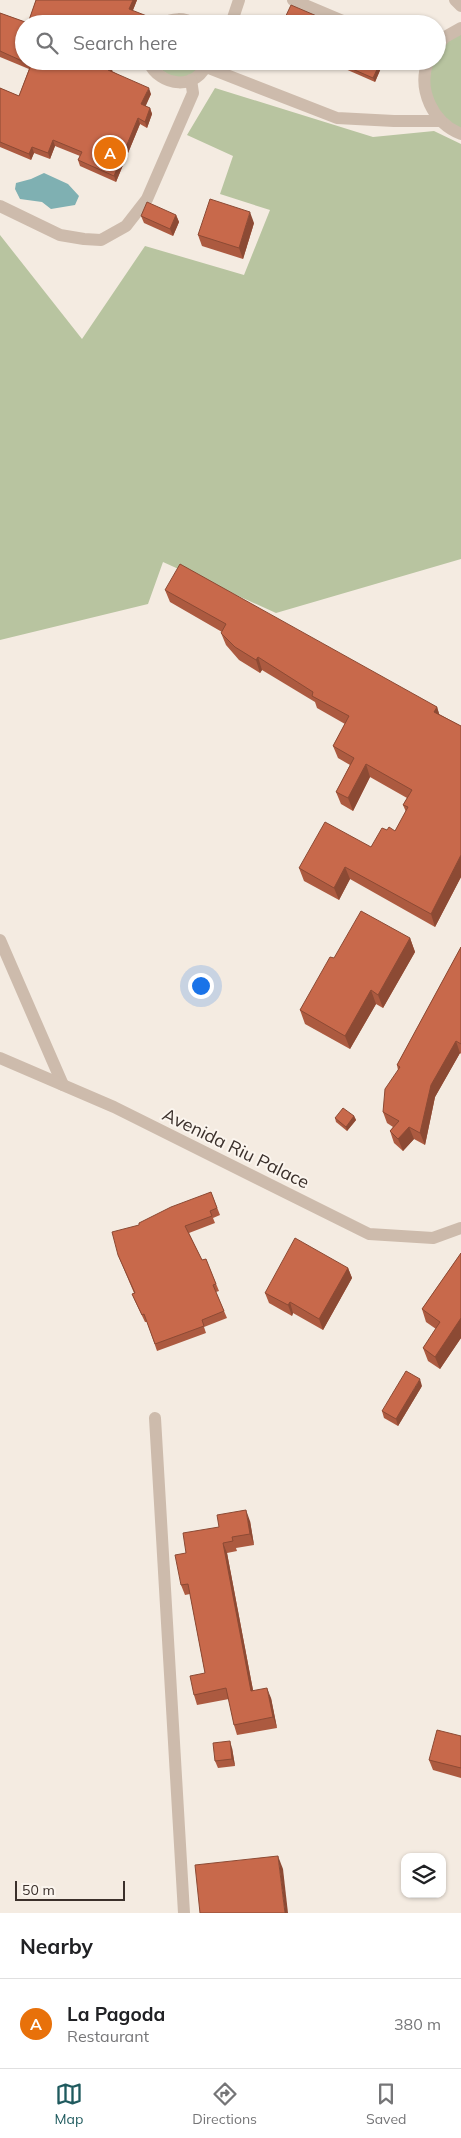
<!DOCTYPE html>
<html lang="en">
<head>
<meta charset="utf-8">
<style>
	:root { --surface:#fff; --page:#f2f2f2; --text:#202124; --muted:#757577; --line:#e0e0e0; --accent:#1f5a5e }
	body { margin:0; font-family:Mulish,sans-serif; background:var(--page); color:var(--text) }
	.controls { position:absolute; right:15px; bottom:15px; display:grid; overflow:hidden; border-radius:10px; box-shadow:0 1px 4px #0004 }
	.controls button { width:45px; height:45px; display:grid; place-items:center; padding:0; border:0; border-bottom:1px solid var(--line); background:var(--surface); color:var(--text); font:25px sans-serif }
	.scale { position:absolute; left:15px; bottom:12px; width:110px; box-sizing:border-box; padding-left:5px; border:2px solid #3b302b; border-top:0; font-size:14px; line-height:18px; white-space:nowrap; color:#3b302b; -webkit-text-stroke:4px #fbf5ee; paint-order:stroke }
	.you { position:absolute; left:200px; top:985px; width:18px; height:18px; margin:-12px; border:4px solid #fff; border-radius:50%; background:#1a73e8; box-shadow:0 0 0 8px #1a73e833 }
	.badge { display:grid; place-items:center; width:32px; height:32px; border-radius:50%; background:var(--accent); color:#fff; font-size:16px; font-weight:700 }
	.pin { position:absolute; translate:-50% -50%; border:2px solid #fff; box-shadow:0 1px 5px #0006 }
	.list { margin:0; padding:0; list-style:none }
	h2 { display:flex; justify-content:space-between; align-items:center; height:65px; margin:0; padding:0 20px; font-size:21px }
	h2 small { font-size:16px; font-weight:400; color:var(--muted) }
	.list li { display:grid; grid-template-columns:32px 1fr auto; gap:15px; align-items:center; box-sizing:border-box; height:90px; padding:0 20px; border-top:1px solid var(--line) }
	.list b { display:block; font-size:19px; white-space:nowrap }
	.list p { margin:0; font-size:16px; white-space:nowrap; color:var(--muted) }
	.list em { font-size:16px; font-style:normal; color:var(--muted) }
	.icon { flex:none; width:28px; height:28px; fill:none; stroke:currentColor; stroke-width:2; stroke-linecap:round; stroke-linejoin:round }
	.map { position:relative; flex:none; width:461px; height:1913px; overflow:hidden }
	.search { position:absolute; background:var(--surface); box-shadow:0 1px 4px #0004; left:15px; right:15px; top:15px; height:55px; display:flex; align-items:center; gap:12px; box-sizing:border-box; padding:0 18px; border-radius:28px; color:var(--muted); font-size:19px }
	.sheet { height:155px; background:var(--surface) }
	nav { display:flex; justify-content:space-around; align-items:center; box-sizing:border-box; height:70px; border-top:1px solid var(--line); background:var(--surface); font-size:14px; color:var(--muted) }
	nav a { display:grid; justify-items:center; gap:2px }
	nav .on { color:var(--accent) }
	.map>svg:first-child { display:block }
	.green { fill:#b8c4a0 }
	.water { fill:#7fb0b2 }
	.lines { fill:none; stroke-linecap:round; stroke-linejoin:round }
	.minor { stroke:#cdbbac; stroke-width:12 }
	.wall { fill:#ac5a40 }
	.shaded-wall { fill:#8c4a34 }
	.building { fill:#c8694b; stroke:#8c4a34 }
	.labels { text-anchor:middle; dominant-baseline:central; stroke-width:4; stroke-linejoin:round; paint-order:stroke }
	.street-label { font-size:18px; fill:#3b302b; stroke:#fbf5ee }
</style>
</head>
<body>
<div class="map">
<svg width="461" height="1913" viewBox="0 0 461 1913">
	<rect width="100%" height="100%" fill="#f4ebe1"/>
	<g class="green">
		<polygon points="461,28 461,134 430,106 428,61 437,61 437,46"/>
		<polygon points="148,61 208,61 181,83"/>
		<polygon points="215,88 373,137 434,131 461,144 461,559 276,613 163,562 148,604 0,640 0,235 82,339 145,246 244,275 270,210 220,194 233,156 187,135"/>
	</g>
	<polygon class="water" points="44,173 68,184 79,196 75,205 51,209 42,202 20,199 15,189 16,183 31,179"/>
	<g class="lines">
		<g class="minor">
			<polyline points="293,0 350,24"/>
			<polyline points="455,0 461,6"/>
			<path d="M162,24C172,18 184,17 194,24"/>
			<polyline points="231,24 239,0"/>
			<polyline points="437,46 445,37 461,28"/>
			<path d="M148,61C160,88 198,91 208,61"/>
			<path d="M428,61C417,90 433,123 461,134"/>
			<polyline points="206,67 337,118 394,121 441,121"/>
			<polyline points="0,206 60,235 84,239 101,240 126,226 147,199 193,93 191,80"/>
			<polyline points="0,940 63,1085"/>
			<polyline points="0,1058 114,1107 369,1234 433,1238 461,1228"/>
			<polyline points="155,1418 184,1913"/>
		</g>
	</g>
	<g class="wall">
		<polygon points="36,0 137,0 133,10 24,61 116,61 112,71 151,94 145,106 150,108 152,114 147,128 140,124 116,182 80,166 78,160 80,156 55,146 50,159 34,153 31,160 0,147 0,88 19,96 29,69 0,57 0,13 28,23"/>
		<polygon points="327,61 384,61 375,82"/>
		<polygon points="176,215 179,222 173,236 144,223 141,216"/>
		<polygon points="254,223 243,259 202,246 198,235"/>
		<polygon points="165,590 437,707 439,714 461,726 461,877 435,927 350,879 339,900 304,881 299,868 371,847 387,830 395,831 406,812 403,805 407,798 370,777 353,811 341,804 336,792 350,765 338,758 333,746 345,724 317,708 315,702 262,670 260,673 239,660 226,645 221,633 222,632 170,602"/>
		<polygon points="410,938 415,952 383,1008 376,1004 350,1049 305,1024 300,1010 334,958"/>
		<polygon points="461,947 461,1054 460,1053 435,1097 425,1145 414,1139 403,1151 394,1143 390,1131 393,1127 387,1123 383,1112 398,1070 397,1065"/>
		<polygon points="354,1116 356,1120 347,1131 336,1122 335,1118"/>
		<polygon points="211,1192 220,1215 213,1218 215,1223 189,1233 202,1260 206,1259 219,1291 216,1292 227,1318 204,1327 206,1333 157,1351 147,1322 145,1322 135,1301 132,1294 134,1293 118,1255 139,1225"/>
		<polygon points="461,1253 461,1338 440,1369 428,1361 423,1348 436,1329 426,1322 422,1309"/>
		<polygon points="348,1268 352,1278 323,1330 293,1313 292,1316 269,1303 265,1293"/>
		<polygon points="422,1386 398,1426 384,1418 382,1411"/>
		<polygon points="250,1521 254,1545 236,1548 237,1551 227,1553 253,1690 271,1698 277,1728 237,1735 234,1725 229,1699 197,1705 194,1695 205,1673 190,1594 185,1595 181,1585 186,1553"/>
		<polygon points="461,1736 461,1778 433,1770 429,1760"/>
		<polygon points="232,1748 235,1766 218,1768 215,1761"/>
	</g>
	<g class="shaded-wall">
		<polygon points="133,0 137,0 131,15 129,9"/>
		<polygon points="319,17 320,21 319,24 317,23"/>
		<polygon points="111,61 116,61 110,76 108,70"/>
		<polygon points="381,61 384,61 375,82 373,78"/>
		<polygon points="149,88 151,94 144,110 141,104"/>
		<polygon points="150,108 152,114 147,128 145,122"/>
		<polygon points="138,118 140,124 116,182 114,176"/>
		<polygon points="53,140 55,146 50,159 48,153"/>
		<polygon points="32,147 34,153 31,160 29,154"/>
		<polygon points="250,212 254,223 243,259 239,248"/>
		<polygon points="176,215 179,222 173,236 170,229"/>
		<polygon points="258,657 262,670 260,673 256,660"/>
		<polygon points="437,707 441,720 434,712"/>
		<polygon points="366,764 370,777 353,811 348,798"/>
		<polygon points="461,855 461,877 435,927 431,914"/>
		<polygon points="345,867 350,879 339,900 334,888"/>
		<polygon points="410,938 415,952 383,1008 378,995"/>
		<polygon points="371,990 376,1004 350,1049 345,1036"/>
		<polygon points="456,1041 460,1053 435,1097 425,1145 420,1133 431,1085"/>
		<polygon points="354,1116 356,1120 347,1131 346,1127"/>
		<polygon points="409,1127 414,1139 403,1151 398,1139"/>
		<polygon points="348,1268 352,1278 323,1330 319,1319"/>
		<polygon points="290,1302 293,1313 292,1316 288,1305"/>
		<polygon points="461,1318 461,1338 440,1369 435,1357"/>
		<polygon points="420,1379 422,1386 398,1426 396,1419"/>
		<polygon points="246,1510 250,1521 254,1545 250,1534"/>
		<polygon points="223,1543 227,1553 255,1701 251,1691"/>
		<polygon points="267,1688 271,1698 277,1728 273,1717"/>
		<polygon points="230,1741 232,1748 235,1766 232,1759"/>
		<polygon points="278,1856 283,1869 288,1913 285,1913"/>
	</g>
	<g class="building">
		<polygon points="36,0 133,0 129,9 152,18 155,24 24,24 24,61 111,61 108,70 149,88 141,104 150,108 145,122 138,118 114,176 78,160 82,152 53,140 48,153 32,147 29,154 0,142 0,88 19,96 31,65 0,51 0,13 28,23"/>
		<polygon points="291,5 319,17 317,23 319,24 287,24 283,22"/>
		<polygon points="334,61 381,61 373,78"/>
		<polygon points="210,199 250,212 239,248 198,235"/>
		<polygon points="147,202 176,215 170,229 141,216"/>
		<polygon points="180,564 437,707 434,712 461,726 461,855 431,914 345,867 334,888 299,868 325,822 371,847 382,828 387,830 389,827 395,831 408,807 403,805 412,790 366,764 348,798 336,792 354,758 333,746 349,716 312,696 313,692 258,657 256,660 235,647 221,633 226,624 165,590"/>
		<polygon points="361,911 410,938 378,995 371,990 345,1036 300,1010 330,957 334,958"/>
		<polygon points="461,947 461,1044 456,1041 431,1085 420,1133 409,1127 398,1139 390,1131 399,1121 383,1112 385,1089 400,1067 397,1065"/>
		<polygon points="343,1108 354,1116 346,1127 335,1118"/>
		<polygon points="211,1192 217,1208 210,1211 212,1216 185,1226 202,1260 206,1259 216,1284 213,1285 224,1311 202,1320 204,1326 155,1344 144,1314 142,1315 132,1294 135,1293 118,1255 112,1232 139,1225 139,1223 171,1207"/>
		<polygon points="295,1238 348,1268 319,1319 290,1302 288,1305 265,1293"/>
		<polygon points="461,1253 461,1318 435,1357 423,1348 440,1322 422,1309"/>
		<polygon points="406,1371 420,1379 396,1419 382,1411"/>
		<polygon points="246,1510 250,1534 232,1537 233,1541 223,1543 251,1691 267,1688 273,1717 234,1725 226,1688 194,1695 190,1676 205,1673 188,1584 181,1585 175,1555 186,1553 183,1533 219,1527 217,1515"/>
		<polygon points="437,1730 461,1736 461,1768 429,1760"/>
		<polygon points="230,1741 232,1759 215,1761 213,1743"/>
		<polygon points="278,1856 285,1913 200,1913 195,1865"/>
	</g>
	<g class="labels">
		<g class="street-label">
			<text transform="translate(236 1148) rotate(26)">Avenida Riu Palace</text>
		</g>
	</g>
</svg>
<div class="controls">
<button><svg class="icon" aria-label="layers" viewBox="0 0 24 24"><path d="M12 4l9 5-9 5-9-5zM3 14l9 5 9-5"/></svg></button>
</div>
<div class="scale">50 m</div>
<div class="you"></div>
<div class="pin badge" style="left:110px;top:153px;background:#e8710a">A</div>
<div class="search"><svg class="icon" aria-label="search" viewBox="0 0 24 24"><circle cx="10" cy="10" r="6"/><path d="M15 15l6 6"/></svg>Search here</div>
</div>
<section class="sheet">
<h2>Nearby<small></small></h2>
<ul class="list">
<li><span class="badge" style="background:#e8710a">A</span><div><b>La Pagoda</b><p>Restaurant</p></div><em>380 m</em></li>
</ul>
</section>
<nav>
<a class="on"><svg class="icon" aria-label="map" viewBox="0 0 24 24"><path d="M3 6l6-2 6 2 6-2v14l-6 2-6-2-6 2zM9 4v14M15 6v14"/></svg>Map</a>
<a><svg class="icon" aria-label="directions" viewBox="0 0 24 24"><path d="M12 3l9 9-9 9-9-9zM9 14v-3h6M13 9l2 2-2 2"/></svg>Directions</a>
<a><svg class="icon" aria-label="saved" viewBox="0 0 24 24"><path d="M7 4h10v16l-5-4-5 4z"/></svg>Saved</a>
</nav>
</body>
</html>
